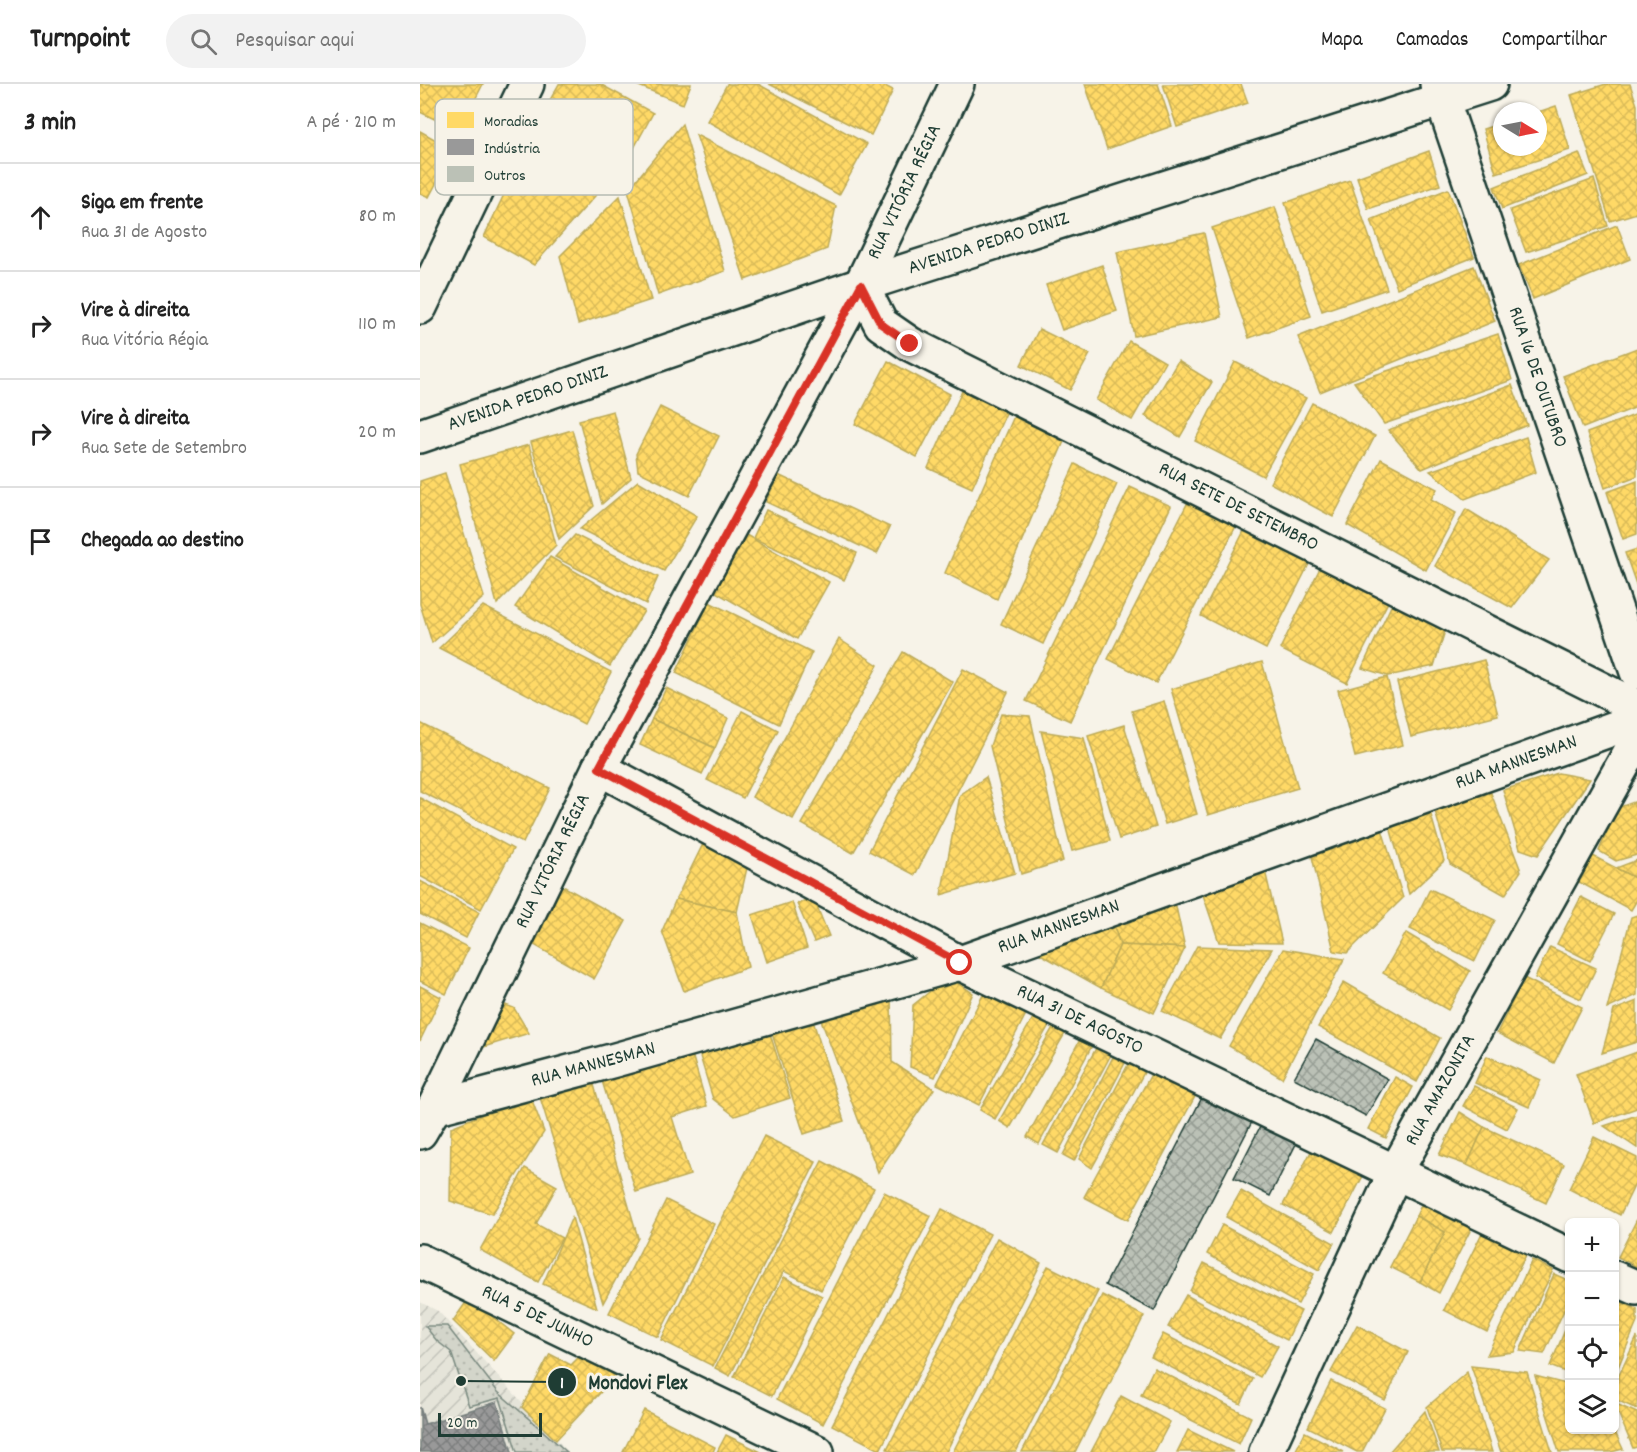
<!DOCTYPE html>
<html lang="pt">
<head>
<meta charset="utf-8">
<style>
	:root { --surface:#fff; --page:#f2f2f2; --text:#222; --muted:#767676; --line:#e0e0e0 }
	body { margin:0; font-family:Dekko,sans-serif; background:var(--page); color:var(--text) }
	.controls { position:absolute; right:18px; bottom:18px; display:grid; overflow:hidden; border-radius:9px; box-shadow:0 2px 4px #0004 }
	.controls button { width:54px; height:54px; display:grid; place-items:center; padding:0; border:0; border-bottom:2px solid var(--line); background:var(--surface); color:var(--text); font:30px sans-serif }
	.compass { position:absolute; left:1073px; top:18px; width:54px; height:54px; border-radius:50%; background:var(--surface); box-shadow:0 2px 4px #0004; rotate:100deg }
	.scale { position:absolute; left:18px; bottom:15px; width:104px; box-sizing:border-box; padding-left:6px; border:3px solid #1f3d34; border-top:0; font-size:16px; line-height:21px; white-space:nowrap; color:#1f3d34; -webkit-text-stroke:4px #f7f3e8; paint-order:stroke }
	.stop { position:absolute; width:18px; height:18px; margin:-14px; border:4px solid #d93025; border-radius:50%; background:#fff }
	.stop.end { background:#d93025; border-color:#fff; box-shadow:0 2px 6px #0008 }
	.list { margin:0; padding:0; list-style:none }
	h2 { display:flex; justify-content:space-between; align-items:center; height:78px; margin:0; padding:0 24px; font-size:26px }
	h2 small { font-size:20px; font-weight:400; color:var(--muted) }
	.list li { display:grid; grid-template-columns:39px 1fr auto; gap:18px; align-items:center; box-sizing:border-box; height:108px; padding:0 24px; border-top:2px solid var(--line) }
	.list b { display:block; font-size:22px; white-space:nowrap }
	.list p { margin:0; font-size:20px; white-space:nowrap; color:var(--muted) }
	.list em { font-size:20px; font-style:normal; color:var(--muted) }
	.icon { flex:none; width:33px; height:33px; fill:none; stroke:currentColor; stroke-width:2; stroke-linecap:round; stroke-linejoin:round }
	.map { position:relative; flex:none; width:1217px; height:1368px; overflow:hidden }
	header { display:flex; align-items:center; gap:36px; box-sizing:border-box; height:84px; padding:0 30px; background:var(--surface); border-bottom:2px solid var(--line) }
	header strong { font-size:28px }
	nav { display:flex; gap:33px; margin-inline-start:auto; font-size:21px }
	.search { width:420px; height:54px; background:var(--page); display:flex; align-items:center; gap:15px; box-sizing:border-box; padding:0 21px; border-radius:33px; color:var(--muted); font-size:22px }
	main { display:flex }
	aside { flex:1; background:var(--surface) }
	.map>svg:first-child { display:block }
	.industrial { fill:url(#industrial-furrows) }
	.grass { fill:url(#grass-dots); stroke:#79897f; stroke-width:1.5 }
	.homes { fill:url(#homes-cross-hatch); stroke:#bcaa57; stroke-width:1.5 }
	.industry { fill:url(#industry-cross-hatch); stroke:#747d7b; stroke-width:1.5 }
	.building { fill:url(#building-cross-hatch); stroke:#1f3d34; stroke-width:1.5 }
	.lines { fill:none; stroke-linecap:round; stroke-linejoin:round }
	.street-casing { stroke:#1f3d34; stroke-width:38 }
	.secondary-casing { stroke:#1f3d34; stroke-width:38 }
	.street { stroke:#f7f3e8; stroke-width:33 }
	.secondary { stroke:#f7f3e8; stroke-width:33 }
	.route { stroke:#d93025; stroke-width:8 }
	.labels { text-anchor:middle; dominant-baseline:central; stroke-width:6; stroke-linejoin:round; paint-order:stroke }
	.street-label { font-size:20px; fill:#1f3d34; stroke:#f7f3e8 }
	.key { fill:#f7f3e8; stroke:#b6bcb2; stroke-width:1.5 }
	.key-label { font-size:16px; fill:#1f3d34 }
	.leader { fill:none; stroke:#1f3d34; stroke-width:2 }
	.callout-dot { fill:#1f3d34; stroke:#f7f3e8; stroke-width:2 }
	.mark-label { font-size:18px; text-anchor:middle; font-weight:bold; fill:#fff }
	.callout-label { font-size:21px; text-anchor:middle; font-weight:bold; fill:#1f3d34; stroke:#f7f3e8; stroke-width:6; stroke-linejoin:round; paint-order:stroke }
</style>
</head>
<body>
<header>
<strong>Turnpoint</strong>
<div class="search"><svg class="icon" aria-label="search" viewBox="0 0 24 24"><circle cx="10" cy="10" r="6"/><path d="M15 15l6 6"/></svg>Pesquisar aqui</div>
<nav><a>Mapa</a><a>Camadas</a><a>Compartilhar</a></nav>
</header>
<main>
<aside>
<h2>3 min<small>A pé · 210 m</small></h2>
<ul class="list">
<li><svg class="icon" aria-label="ahead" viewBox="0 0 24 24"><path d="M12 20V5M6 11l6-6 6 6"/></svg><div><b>Siga em frente</b><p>Rua 31 de Agosto</p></div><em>80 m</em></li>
<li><svg class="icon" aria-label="right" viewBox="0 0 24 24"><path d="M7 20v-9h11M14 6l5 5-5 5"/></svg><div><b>Vire à direita</b><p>Rua Vitória Régia</p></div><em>110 m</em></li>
<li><svg class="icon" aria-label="right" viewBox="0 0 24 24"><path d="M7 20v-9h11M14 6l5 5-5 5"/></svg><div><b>Vire à direita</b><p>Rua Sete de Setembro</p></div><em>20 m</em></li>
<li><svg class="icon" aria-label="arrive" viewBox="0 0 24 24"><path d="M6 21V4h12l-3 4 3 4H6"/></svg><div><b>Chegada ao destino</b></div></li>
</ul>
</aside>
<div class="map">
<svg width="1217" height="1368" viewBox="0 0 1217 1368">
	<defs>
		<pattern id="industrial-furrows" width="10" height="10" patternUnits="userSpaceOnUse" patternTransform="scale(1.5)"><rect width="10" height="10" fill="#e5e4d9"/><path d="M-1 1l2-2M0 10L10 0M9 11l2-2" fill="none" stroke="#c4c4bb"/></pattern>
		<pattern id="grass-dots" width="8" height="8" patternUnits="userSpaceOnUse" patternTransform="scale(1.5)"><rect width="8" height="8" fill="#d3d5ca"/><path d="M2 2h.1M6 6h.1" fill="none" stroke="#b5b8ae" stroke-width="1.8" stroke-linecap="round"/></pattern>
		<pattern id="homes-cross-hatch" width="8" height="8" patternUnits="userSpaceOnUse" patternTransform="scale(1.5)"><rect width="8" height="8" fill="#ffd966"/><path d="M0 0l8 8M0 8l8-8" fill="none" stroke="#dabb59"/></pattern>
		<pattern id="industry-cross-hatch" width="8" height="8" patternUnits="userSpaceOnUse" patternTransform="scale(1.5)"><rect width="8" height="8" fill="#999"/><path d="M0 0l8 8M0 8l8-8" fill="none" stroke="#7c7e7e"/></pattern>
		<pattern id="building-cross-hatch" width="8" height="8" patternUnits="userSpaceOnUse" patternTransform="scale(1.5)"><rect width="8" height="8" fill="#bbc1b6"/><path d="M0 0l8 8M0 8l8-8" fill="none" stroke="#979e95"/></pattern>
	</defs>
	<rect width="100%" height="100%" fill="#f7f3e8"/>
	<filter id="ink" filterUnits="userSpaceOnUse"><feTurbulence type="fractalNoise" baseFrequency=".0167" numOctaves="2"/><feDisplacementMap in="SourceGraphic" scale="12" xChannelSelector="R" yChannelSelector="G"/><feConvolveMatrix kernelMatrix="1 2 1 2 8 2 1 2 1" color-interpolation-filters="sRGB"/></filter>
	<g filter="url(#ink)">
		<polygon class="industrial" points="0,1218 18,1227 148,1368 0,1368"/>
		<polygon class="grass" points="5,1242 27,1242 78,1308 147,1368 97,1368 80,1314 49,1322 31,1268 17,1257"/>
		<g class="homes">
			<polygon points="0,0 63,0 39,47 0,28"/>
			<polygon points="139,0 180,0 233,29 202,86 117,39"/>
			<polygon points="214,0 271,0 263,20"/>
			<polygon points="307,0 338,0 447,60 419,111 287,37"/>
			<polygon points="349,0 461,0 473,6 451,51"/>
			<polygon points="665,0 738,0 752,42 687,65"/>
			<polygon points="743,0 821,0 828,19 757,43"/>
			<polygon points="1186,0 1210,0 1217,21 1217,129 1190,137 1151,11"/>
			<polygon points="1136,22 1150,66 1076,89 1063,45 1082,39 1082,63 1118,63 1118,28"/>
			<polygon points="262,40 305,187 238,211 208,106"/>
			<polygon points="0,47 34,66 9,113 0,109"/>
			<polygon points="276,51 416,122 407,165 325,196"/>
			<polygon points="111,53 183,103 114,181 64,153"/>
			<polygon points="1009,67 1020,101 948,125 937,93"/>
			<polygon points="1159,69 1168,91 1082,125 1074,103"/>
			<polygon points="1174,95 1188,142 1106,168 1090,126"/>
			<polygon points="930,96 967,205 902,227 865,119"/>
			<polygon points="1028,105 1054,173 977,204 951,136"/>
			<polygon points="200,112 231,216 158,240 140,172"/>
			<polygon points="855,123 891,232 829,254 792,144"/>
			<polygon points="1197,141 1210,175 1113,215 1099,181"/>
			<polygon points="784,149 802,233 714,252 697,168"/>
			<polygon points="682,181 697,227 642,246 626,201"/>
			<polygon points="1054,182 1075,237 900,308 878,253"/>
			<polygon points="619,245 670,270 650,306 601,281"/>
			<polygon points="1078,250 1092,296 964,340 934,298"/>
			<polygon points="709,257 745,278 712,336 676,316"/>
			<polygon points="1217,264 1217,323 1163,344 1143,292"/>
			<polygon points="468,277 530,310 497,373 435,340"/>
			<polygon points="758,277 792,298 760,353 725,332"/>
			<polygon points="815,278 886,314 843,392 775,357"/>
			<polygon points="1092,301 1107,341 1002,385 968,346"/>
			<polygon points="542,307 587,327 552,404 508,384"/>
			<polygon points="892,319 955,352 913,433 850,399"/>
			<polygon points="240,323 299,352 269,412 218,387 216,370"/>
			<polygon points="193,327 211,394 182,420 159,336"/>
			<polygon points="595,330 645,355 577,515 525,489"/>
			<polygon points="1217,330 1217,392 1185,404 1167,349"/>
			<polygon points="152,346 174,422 139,455 111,358"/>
			<polygon points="1106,353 1116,388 1045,415 1010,387"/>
			<polygon points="109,361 136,461 77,520 40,380"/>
			<polygon points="961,375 1017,405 1011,415 1036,429 1006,486 927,441"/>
			<polygon points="655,380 697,400 623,560 581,540"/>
			<polygon points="25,389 64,513 12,559 0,520 0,397"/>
			<polygon points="358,391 470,443 457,470 346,418"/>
			<polygon points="218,397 277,432 244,487 160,445"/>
			<polygon points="1217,397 1217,450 1203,455 1187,408"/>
			<polygon points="710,403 751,422 650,637 606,617"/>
			<polygon points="769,416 817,440 736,599 688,575"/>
			<polygon points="1046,425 1129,476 1092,524 1015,482"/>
			<polygon points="346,426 437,469 424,496 333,454"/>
			<polygon points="825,445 890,478 846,565 781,532"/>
			<polygon points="155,451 238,493 226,520 135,473"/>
			<polygon points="326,451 409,498 377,555 294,507"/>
			<polygon points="1217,465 1217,503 1205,469"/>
			<polygon points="130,473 224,527 190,582 95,523"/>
			<polygon points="900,484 968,518 927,599 860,565"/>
			<polygon points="289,518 392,568 359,640 256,589"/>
			<polygon points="972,520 1025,547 1014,582 968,592 942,584"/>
			<polygon points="63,522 191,588 164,640 19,564"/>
			<polygon points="419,555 458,581 373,735 332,713"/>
			<polygon points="483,568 533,598 433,769 382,740"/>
			<polygon points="1064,576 1078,631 991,653 977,598"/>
			<polygon points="842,578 878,704 788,731 751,605"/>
			<polygon points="543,585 588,608 495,791 449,767"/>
			<polygon points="967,593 983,661 935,673 918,606"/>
			<polygon points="246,604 308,634 295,664 232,635"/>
			<polygon points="744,617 777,730 745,740 712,627"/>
			<polygon points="322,627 358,646 323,714 287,696"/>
			<polygon points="581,630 610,632 643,777 601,790 570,662"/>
			<polygon points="232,635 295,664 282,690 220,661"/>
			<polygon points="0,639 130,704 103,759 0,707"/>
			<polygon points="704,641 736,743 699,755 668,652"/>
			<polygon points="621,647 664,654 690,757 652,767"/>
			<polygon points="1138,689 1170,695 1118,771 1100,765 1083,706"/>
			<polygon points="566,693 595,789 521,811 540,711"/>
			<polygon points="1069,704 1101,787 1085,811 1030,780 1013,720"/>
			<polygon points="0,714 93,765 61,825 0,792"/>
			<polygon points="1214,718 1217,731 1217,771 1196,777 1179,767 1197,724"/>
			<polygon points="1009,724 1024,777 989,810 968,736"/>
			<polygon points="961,742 983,814 927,869 914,867 890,764"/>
			<polygon points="284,758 329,775 317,828 256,815"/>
			<polygon points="1173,772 1217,795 1217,816 1211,826 1159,798"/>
			<polygon points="1217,776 1217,795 1196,784"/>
			<polygon points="843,778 862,859 799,858 780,802"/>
			<polygon points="0,797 59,828 46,854 0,830"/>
			<polygon points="141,801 206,837 174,895 109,858"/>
			<polygon points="1010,805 1075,836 1055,877 990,845"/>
			<polygon points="753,809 765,864 700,861 690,830"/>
			<polygon points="393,813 409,852 394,858 377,820"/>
			<polygon points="1161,813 1194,830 1170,877 1137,860"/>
			<polygon points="256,815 317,828 328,883 264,907 242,847"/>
			<polygon points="372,818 387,864 347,878 332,831"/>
			<polygon points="690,830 700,861 681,904 615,867"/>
			<polygon points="1217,831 1217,911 1187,925 1211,833"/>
			<polygon points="0,839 49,864 26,910 0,897"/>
			<polygon points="986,849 1050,887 1028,926 963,889"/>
			<polygon points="700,861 765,864 734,929 681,904"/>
			<polygon points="777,862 852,865 800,955 742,927"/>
			<polygon points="1130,863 1176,884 1161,915 1115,894"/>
			<polygon points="863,865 924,875 862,994 809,962"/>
			<polygon points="528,893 553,909 515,993 490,983 493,921"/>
			<polygon points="1104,894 1162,923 1134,979 1077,949"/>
			<polygon points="924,898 1020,954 997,998 898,943"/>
			<polygon points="0,902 21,913 0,957"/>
			<polygon points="471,907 472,978 514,1005 458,1088 398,928"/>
			<polygon points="564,909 606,930 559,1021 517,1000"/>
			<polygon points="1217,917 1217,958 1182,969 1194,926"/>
			<polygon points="77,918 94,924 109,949 57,965"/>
			<polygon points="390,927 424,1037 384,1050 349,940"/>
			<polygon points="617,927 632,936 575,1035 560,1026"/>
			<polygon points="346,937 370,1014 315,1032 293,1015 276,959"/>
			<polygon points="635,940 647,946 590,1044 579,1037"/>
			<polygon points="663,950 675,956 619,1060 607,1053"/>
			<polygon points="680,957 694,965 638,1069 623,1061"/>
			<polygon points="269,960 287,1022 252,1033 270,1091 216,1108 179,987"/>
			<polygon points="696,967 708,973 654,1077 643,1071"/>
			<polygon points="1217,968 1217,1024 1174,1039 1156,990"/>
			<polygon points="1067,972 1121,996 1109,1023 1055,999"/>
			<polygon points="711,975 727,983 672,1084 659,1075"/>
			<polygon points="735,983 778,1007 708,1136 664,1113"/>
			<polygon points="975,993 993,1003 966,1054 948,1045"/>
			<polygon points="172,994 218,1154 183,1219 119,1010"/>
			<polygon points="1054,1002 1098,1024 1087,1045 1043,1022"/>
			<polygon points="110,1011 124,1048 72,1130 30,1117 31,1043"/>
			<polygon points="1040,1028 1064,1043 1047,1081 1019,1071"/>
			<polygon points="1217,1031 1217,1064 1184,1042"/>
			<polygon points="1064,1043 1144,1080 1126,1119 1047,1081"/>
			<polygon points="344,1052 396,1078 293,1282 241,1256"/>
			<polygon points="1174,1053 1217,1074 1217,1096 1200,1131 1149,1105"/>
			<polygon points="895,1060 946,1086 914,1148 863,1121"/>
			<polygon points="402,1077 454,1104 401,1206 364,1187 310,1292 295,1284"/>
			<polygon points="105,1084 137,1102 116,1140 142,1154 118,1198 60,1166"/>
			<polygon points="821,1107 914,1159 899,1186 806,1133"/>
			<polygon points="464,1108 511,1132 403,1340 357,1315"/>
			<polygon points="1004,1115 1053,1141 1019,1209 1000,1198 1025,1148 996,1132"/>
			<polygon points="246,1116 294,1140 238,1253 189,1229"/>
			<polygon points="522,1125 570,1150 460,1366 412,1341"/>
			<polygon points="996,1132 1025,1148 1000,1198 970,1183"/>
			<polygon points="152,1133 177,1224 123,1200"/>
			<polygon points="1217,1135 1217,1183 1198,1173"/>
			<polygon points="802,1141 894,1190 878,1220 787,1170"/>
			<polygon points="1062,1149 1106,1171 1067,1248 1024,1226"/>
			<polygon points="577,1154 621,1179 526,1368 474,1368 467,1365"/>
			<polygon points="1112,1176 1133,1186 1094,1268 1067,1271"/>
			<polygon points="784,1179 881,1227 867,1256 770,1207"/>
			<polygon points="628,1182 678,1207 596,1368 533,1368"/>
			<polygon points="1134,1190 1150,1197 1150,1213 1124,1270 1100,1267"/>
			<polygon points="364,1193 402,1212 352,1312 314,1293"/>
			<polygon points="682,1211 724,1232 655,1368 602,1368"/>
			<polygon points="766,1211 858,1262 840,1293 748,1243"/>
			<polygon points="49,1214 94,1250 74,1277 33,1237"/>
			<polygon points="1194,1215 1217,1225 1217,1238 1194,1293"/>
			<polygon points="1150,1234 1150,1290 1130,1282"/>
			<polygon points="937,1241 988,1268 965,1316 911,1288"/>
			<polygon points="743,1250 833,1295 821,1320 731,1273"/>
			<polygon points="1217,1253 1217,1325 1194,1315 1194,1302"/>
			<polygon points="166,1266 195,1293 136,1356 102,1323 130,1270 151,1281"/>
			<polygon points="1051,1282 1107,1288 1132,1368 1081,1368"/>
			<polygon points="734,1284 831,1333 819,1360 721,1311"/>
			<polygon points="1047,1288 1072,1368 1022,1368 1007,1323"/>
			<polygon points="1115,1292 1150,1301 1150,1346 1194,1346 1203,1365 1191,1368 1139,1368"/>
			<polygon points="911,1297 965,1324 942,1368 937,1368 888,1343"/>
			<polygon points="701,1312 750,1338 734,1368 671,1368"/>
			<polygon points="1194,1319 1217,1329 1217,1363 1213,1364"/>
			<polygon points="224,1326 295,1363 293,1368 203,1368"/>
			<polygon points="1005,1327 1019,1368 969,1368"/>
			<polygon points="768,1346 813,1368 757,1368"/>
			<polygon points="885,1348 924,1368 875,1368"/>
			<polygon points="306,1351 341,1368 297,1368"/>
		</g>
		<polygon class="industry" points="77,1318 92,1368 0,1368 0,1323 5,1340"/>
		<g class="building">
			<polygon points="896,955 968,995 946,1032 874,994"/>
			<polygon points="786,1006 835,1032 734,1227 685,1201"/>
			<polygon points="842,1039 877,1058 850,1112 814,1094"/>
		</g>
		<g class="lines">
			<g class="street-casing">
				<g id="street">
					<polyline points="0,223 107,0"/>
					<path id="s1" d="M0,352L441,201L461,240L490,260L1217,623"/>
					<path id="s2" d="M179,684L540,879L1150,1172"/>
					<path id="s3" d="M14,1024L195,976L540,879L1217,636"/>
					<polyline points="1194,1194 1217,1204"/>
				</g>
			</g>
			<g class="secondary-casing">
				<g id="secondary">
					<path id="s4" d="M1017,0L1217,588"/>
					<path id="s5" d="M441,201L1070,0"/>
					<path id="s6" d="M0,1048L14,1024L179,684L441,201L537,0"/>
					<path id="s7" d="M0,1177L397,1368"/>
					<path id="s8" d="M846,1368L975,1089L1217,656"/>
				</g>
			</g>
			<use href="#street" class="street"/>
			<use href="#secondary" class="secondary"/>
		</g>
	</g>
	<g class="lines" filter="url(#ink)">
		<polyline class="route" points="490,260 461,240 441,201 179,684 540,879"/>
	</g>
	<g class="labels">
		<g class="street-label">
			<text stroke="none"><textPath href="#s6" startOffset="1058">RUA VITÓRIA RÉGIA</textPath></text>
			<text stroke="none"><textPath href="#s5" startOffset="134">AVENIDA PEDRO DINIZ</textPath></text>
			<text stroke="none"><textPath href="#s4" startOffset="310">RUA 16 DE OUTUBRO</textPath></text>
			<text stroke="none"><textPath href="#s1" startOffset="114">AVENIDA PEDRO DINIZ</textPath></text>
			<text stroke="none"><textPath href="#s1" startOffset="912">RUA SETE DE SETEMBRO</textPath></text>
			<text stroke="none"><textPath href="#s3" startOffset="1137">RUA MANNESMAN</textPath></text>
			<text stroke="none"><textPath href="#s6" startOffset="302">RUA VITÓRIA RÉGIA</textPath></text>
			<text stroke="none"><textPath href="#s3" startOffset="651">RUA MANNESMAN</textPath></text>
			<text stroke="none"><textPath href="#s2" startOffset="543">RUA 31 DE AGOSTO</textPath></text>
			<text stroke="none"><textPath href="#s3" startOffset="165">RUA MANNESMAN</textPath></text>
			<text stroke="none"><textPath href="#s8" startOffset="402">RUA AMAZONITA</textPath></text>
			<text stroke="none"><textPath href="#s7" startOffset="130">RUA 5 DE JUNHO</textPath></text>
		</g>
	</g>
	<rect x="15" y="15" width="198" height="96" rx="9" class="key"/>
	<rect x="27" y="28" width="27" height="16" fill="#ffd966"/>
	<rect x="27" y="55" width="27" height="16" fill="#999"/>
	<rect x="27" y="82" width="27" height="16" fill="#bbc1b6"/>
	<g class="key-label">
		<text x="64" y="42">Moradias</text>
		<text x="64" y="69">Indústria</text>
		<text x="64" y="96">Outros</text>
	</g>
	<path class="leader" d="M41 1297L142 1298"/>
	<g class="callout-dot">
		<circle cx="41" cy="1297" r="6"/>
		<circle cx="142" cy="1298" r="15"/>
	</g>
	<g class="mark-label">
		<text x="142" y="1304">1</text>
	</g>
	<g class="callout-label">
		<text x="218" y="1305">Mondovi Flex</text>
	</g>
</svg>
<div class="controls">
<button>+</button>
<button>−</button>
<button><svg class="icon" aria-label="locate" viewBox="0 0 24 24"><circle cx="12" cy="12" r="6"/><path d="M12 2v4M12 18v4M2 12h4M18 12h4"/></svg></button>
<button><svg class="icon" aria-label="layers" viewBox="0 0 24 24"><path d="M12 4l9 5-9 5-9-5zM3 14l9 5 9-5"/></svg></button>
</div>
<svg class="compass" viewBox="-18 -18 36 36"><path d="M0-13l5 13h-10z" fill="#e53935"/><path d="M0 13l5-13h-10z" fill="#767676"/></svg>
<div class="scale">20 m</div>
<div class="stop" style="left:540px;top:879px"></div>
<div class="stop end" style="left:490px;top:260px"></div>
</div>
</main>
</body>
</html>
